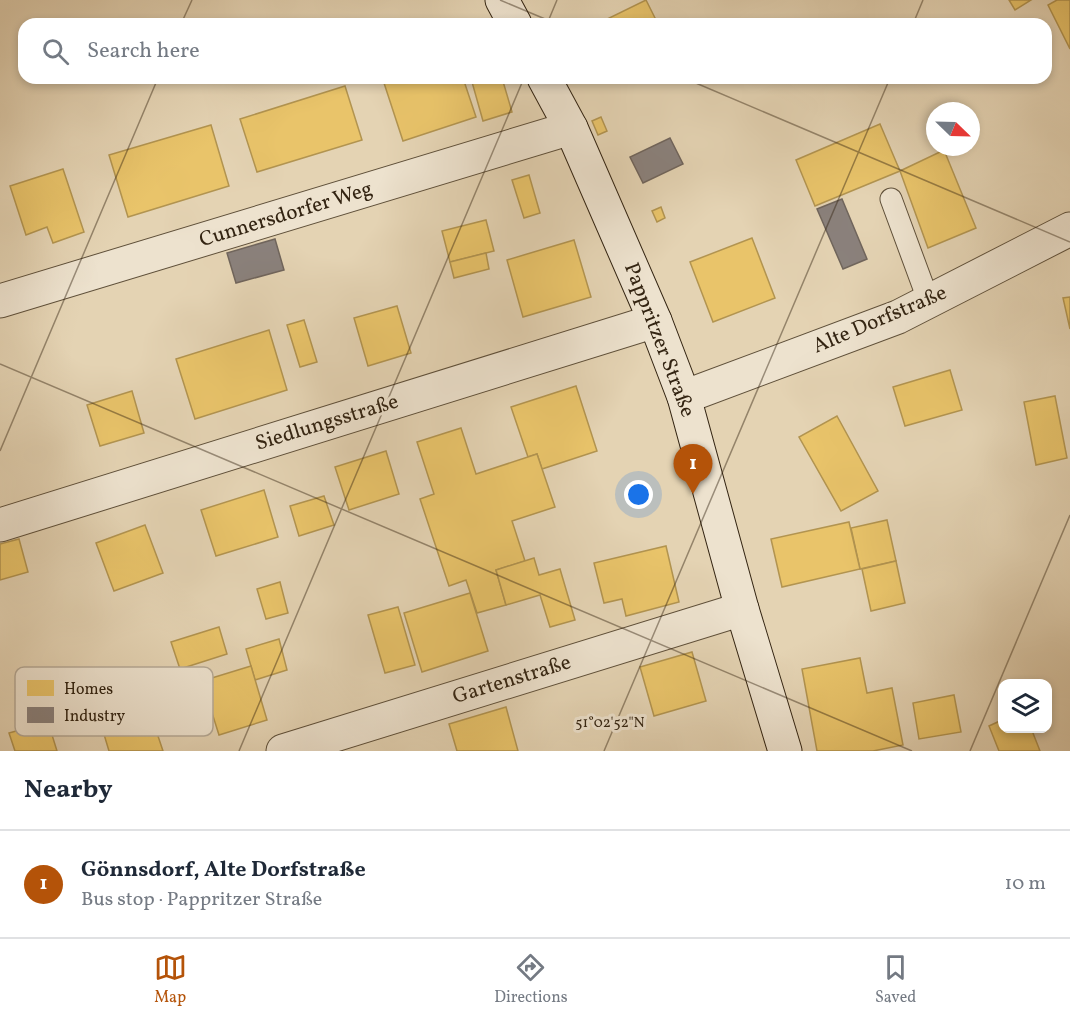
<!DOCTYPE html>
<html lang="en">
<head>
<meta charset="utf-8">
<style>
	:root { --surface:#fff; --page:#f6f6f7; --text:#1f2937; --muted:#747a83; --line:#e0e1e3; --accent:#b45309 }
	body { margin:0; font-family:Vollkorn,serif; background:var(--page); color:var(--text) }
	.controls { position:absolute; right:18px; bottom:18px; display:grid; overflow:hidden; border-radius:12px; box-shadow:0 3px 9px #0003 }
	.controls button { width:54px; height:54px; display:grid; place-items:center; padding:0; border:0; border-bottom:2px solid var(--line); background:var(--surface); color:var(--text); font:30px sans-serif }
	.compass { position:absolute; left:926px; top:102px; width:54px; height:54px; border-radius:50%; background:var(--surface); box-shadow:0 3px 9px #0003; rotate:113deg }
	.you { position:absolute; left:639px; top:495px; width:21px; height:21px; margin:-15px; border:4px solid #fff; border-radius:50%; background:#1a73e8; box-shadow:0 0 0 9px #1a73e833 }
	.badge { display:grid; place-items:center; width:39px; height:39px; border-radius:50%; background:var(--accent); color:#fff; font-size:20px; font-weight:700 }
	.pin { position:absolute; translate:-50% -50px; filter:drop-shadow(0 2px 3px #0008) }
	.pin::after { content:''; position:absolute; top:32px; width:21px; height:18px; background:inherit; clip-path:polygon(0 0,100% 0,50% 100%) }
	.list { margin:0; padding:0; list-style:none }
	h2 { display:flex; justify-content:space-between; align-items:center; height:78px; margin:0; padding:0 24px; font-size:26px }
	h2 small { font-size:20px; font-weight:400; color:var(--muted) }
	.list li { display:grid; grid-template-columns:39px 1fr auto; gap:18px; align-items:center; box-sizing:border-box; height:108px; padding:0 24px; border-top:2px solid var(--line) }
	.list b { display:block; font-size:22px; white-space:nowrap }
	.list p { margin:0; font-size:20px; white-space:nowrap; color:var(--muted) }
	.list em { font-size:20px; font-style:normal; color:var(--muted) }
	.icon { flex:none; width:33px; height:33px; fill:none; stroke:currentColor; stroke-width:2; stroke-linecap:round; stroke-linejoin:round }
	.map { position:relative; flex:none; width:1070px; height:751px; overflow:hidden }
	.search { position:absolute; background:var(--surface); box-shadow:0 3px 9px #0003; left:18px; right:18px; top:18px; height:66px; display:flex; align-items:center; gap:15px; box-sizing:border-box; padding:0 21px; border-radius:18px; color:var(--muted); font-size:22px }
	.sheet { height:186px; background:var(--surface) }
	nav { display:flex; justify-content:space-around; align-items:center; box-sizing:border-box; height:84px; border-top:2px solid var(--line); background:var(--surface); font-size:16px; color:var(--muted) }
	nav a { display:grid; justify-items:center; gap:3px }
	nav .on { color:var(--accent) }
	.map>svg:first-child { display:block }
	.homes { fill:#e9c46a; stroke:#b29450; stroke-width:1.5 }
	.industry { fill:#8a817c; stroke:#70655c; stroke-width:1.5 }
	.lines { fill:none; stroke-linecap:round; stroke-linejoin:round }
	.lane-casing { stroke:#5f503a; stroke-width:23 }
	.street-casing { stroke:#5f503a; stroke-width:35 }
	.secondary-casing { stroke:#332412; stroke-width:35 }
	.lane { stroke:#ede2ce; stroke-width:21 }
	.street { stroke:#ede2ce; stroke-width:33 }
	.secondary { stroke:#ede2ce; stroke-width:33 }
	.ticks { fill:none; stroke:#332412; stroke-width:1.5; stroke-opacity:0.45 }
	.labels { text-anchor:middle; dominant-baseline:central; stroke-width:6; stroke-linejoin:round; paint-order:stroke }
	.street-label { font-size:21px; fill:#332412; stroke:#ede2ce }
	.key { fill:#ede2ce; stroke:#b5a996; stroke-width:1.5 }
	.key-label { font-size:16px; fill:#332412 }
	.ticks-label { font-size:15px; text-anchor:middle; fill:#332412; stroke:#ede2ce; stroke-width:6; stroke-linejoin:round; paint-order:stroke }
</style>
</head>
<body>
<div class="map">
<svg width="1070" height="751" viewBox="0 0 1070 751">
	<rect width="100%" height="100%" fill="#e4d3b3"/>
	<filter id="stains"><feTurbulence type="fractalNoise" baseFrequency=".00333" numOctaves="4"/><feColorMatrix values="0 0 0 0 .2 0 0 0 0 .09 0 0 0 0 .02 0 0 0 .5 -.17"/></filter>
	<radialGradient id="worn" r=".72"><stop offset=".6" stop-color="#630" stop-opacity="0"/><stop offset="1" stop-color="#630" stop-opacity=".3"/></radialGradient>
	<g class="homes">
		<polygon points="646,0 658,24 602,24 601,22"/>
		<polygon points="1009,0 1031,0 1015,10"/>
		<polygon points="1057,0 1070,0 1070,49 1048,5"/>
		<polygon points="401,78 463,78 476,117 403,141 384,83"/>
		<polygon points="485,78 502,78 512,112 483,121 472,82"/>
		<polygon points="345,86 362,140 257,172 240,119"/>
		<polygon points="601,117 607,131 598,135 592,121"/>
		<polygon points="880,124 900,171 815,206 796,160"/>
		<polygon points="211,125 229,186 128,217 109,155"/>
		<polygon points="944,150 976,228 928,248 900,171"/>
		<polygon points="63,169 84,232 53,243 47,227 26,235 10,186"/>
		<polygon points="529,175 540,213 524,218 512,180"/>
		<polygon points="661,207 665,218 657,222 652,211"/>
		<polygon points="486,220 494,251 450,262 442,231"/>
		<polygon points="752,238 775,298 713,322 690,262"/>
		<polygon points="574,240 591,297 523,317 507,260"/>
		<polygon points="486,253 489,269 454,278 450,262"/>
		<polygon points="1070,297 1070,329 1063,298"/>
		<polygon points="397,306 411,353 368,366 354,318"/>
		<polygon points="304,320 317,362 300,367 287,325"/>
		<polygon points="269,330 287,390 195,419 176,359"/>
		<polygon points="950,370 962,410 905,426 893,387"/>
		<polygon points="576,386 597,451 542,469 537,454 528,457 511,407"/>
		<polygon points="132,391 144,433 100,446 87,405"/>
		<polygon points="1055,396 1067,458 1036,465 1024,402"/>
		<polygon points="837,416 878,491 841,511 799,437"/>
		<polygon points="461,428 476,474 537,454 555,507 512,521 525,561 496,570 506,605 477,613 466,580 449,586 420,499 434,494 417,442"/>
		<polygon points="386,451 399,494 349,510 335,467"/>
		<polygon points="264,490 278,537 216,556 201,510"/>
		<polygon points="324,496 334,525 299,536 290,506"/>
		<polygon points="887,520 896,561 860,569 851,528"/>
		<polygon points="849,522 860,569 782,587 771,539"/>
		<polygon points="145,525 163,573 114,591 96,543"/>
		<polygon points="19,539 28,572 0,580 0,544"/>
		<polygon points="666,546 679,602 626,616 622,599 604,603 594,563"/>
		<polygon points="534,558 539,575 560,569 575,620 550,627 540,595 506,605 496,570"/>
		<polygon points="896,561 905,603 871,611 862,569"/>
		<polygon points="280,582 288,613 266,619 257,589"/>
		<polygon points="470,593 488,651 422,672 404,613"/>
		<polygon points="398,607 415,665 385,673 368,615"/>
		<polygon points="219,627 227,654 180,669 171,642"/>
		<polygon points="279,639 287,670 255,680 246,649"/>
		<polygon points="692,652 706,701 654,716 640,667"/>
		<polygon points="860,658 867,693 892,688 903,745 873,751 817,751 802,669"/>
		<polygon points="251,666 267,720 219,735 202,681"/>
		<polygon points="954,695 961,732 919,739 913,703"/>
		<polygon points="506,707 518,751 457,751 449,724"/>
		<polygon points="151,715 163,751 109,751 103,731"/>
		<polygon points="1002,720 1002,728 1031,728 1040,751 999,751 989,726"/>
		<polygon points="48,722 57,751 15,751 9,733"/>
	</g>
	<g class="industry">
		<polygon points="670,138 683,164 643,183 630,157"/>
		<polygon points="842,199 867,259 843,269 817,209"/>
		<polygon points="275,239 284,270 236,283 227,253"/>
	</g>
	<g class="lines">
		<g class="lane-casing">
			<polyline id="lane" points="891,199 929,302"/>
		</g>
		<g class="street-casing">
			<g id="street">
				<polyline points="0,301 571,128"/>
				<polyline points="684,397 898,317 1070,229"/>
				<polyline points="0,525 655,321"/>
				<polyline points="283,751 742,609"/>
			</g>
		</g>
		<g class="secondary-casing">
			<g id="secondary">
				<polyline points="502,0 515,24"/>
				<polyline points="544,78 571,128 655,321 684,397 742,609 785,751"/>
			</g>
		</g>
		<use href="#lane" class="lane"/>
		<use href="#street" class="street"/>
		<use href="#secondary" class="secondary"/>
	</g>
	<path class="ticks" d="M500,0L557,24M181,24L192,0M547,24L557,0M913,24L923,0M684,78L1070,242M0,364L912,751M0,451L158,78M239,751L524,78M604,751L890,78M970,751L1070,515"/>
	<g class="labels">
		<g class="street-label">
			<text transform="translate(286 215) rotate(-17)">Cunnersdorfer Weg</text>
			<text transform="translate(880 320) rotate(-23)">Alte Dorfstraße</text>
			<text transform="translate(659 340) rotate(69)">Pappritzer Straße</text>
			<text transform="translate(327 423) rotate(-17)">Siedlungsstraße</text>
			<text transform="translate(512 680) rotate(-17)">Gartenstraße</text>
		</g>
	</g>
	<rect x="15" y="667" width="198" height="69" rx="9" class="key"/>
	<rect x="27" y="680" width="27" height="16" fill="#e9c46a"/>
	<rect x="27" y="707" width="27" height="16" fill="#8a817c"/>
	<g class="key-label">
		<text x="64" y="694">Homes</text>
		<text x="64" y="721">Industry</text>
	</g>
	<g class="ticks-label">
		<text x="610" y="727">51°02'52"N</text>
	</g>
	<rect width="100%" height="100%" filter="url(#stains)"/>
	<rect width="100%" height="100%" fill="url(#worn)"/>
</svg>
<div class="controls">
<button><svg class="icon" aria-label="layers" viewBox="0 0 24 24"><path d="M12 4l9 5-9 5-9-5zM3 14l9 5 9-5"/></svg></button>
</div>
<svg class="compass" viewBox="-18 -18 36 36"><path d="M0-13l5 13h-10z" fill="#e53935"/><path d="M0 13l5-13h-10z" fill="#747a83"/></svg>
<div class="you"></div>
<div class="pin badge" style="left:693px;top:494px">1</div>
<div class="search"><svg class="icon" aria-label="search" viewBox="0 0 24 24"><circle cx="10" cy="10" r="6"/><path d="M15 15l6 6"/></svg>Search here</div>
</div>
<section class="sheet">
<h2>Nearby<small></small></h2>
<ul class="list">
<li><span class="badge">1</span><div><b>Gönnsdorf, Alte Dorfstraße</b><p>Bus stop · Pappritzer Straße</p></div><em>10 m</em></li>
</ul>
</section>
<nav>
<a class="on"><svg class="icon" aria-label="map" viewBox="0 0 24 24"><path d="M3 6l6-2 6 2 6-2v14l-6 2-6-2-6 2zM9 4v14M15 6v14"/></svg>Map</a>
<a><svg class="icon" aria-label="directions" viewBox="0 0 24 24"><path d="M12 3l9 9-9 9-9-9zM9 14v-3h6M13 9l2 2-2 2"/></svg>Directions</a>
<a><svg class="icon" aria-label="saved" viewBox="0 0 24 24"><path d="M7 4h10v16l-5-4-5 4z"/></svg>Saved</a>
</nav>
</body>
</html>
